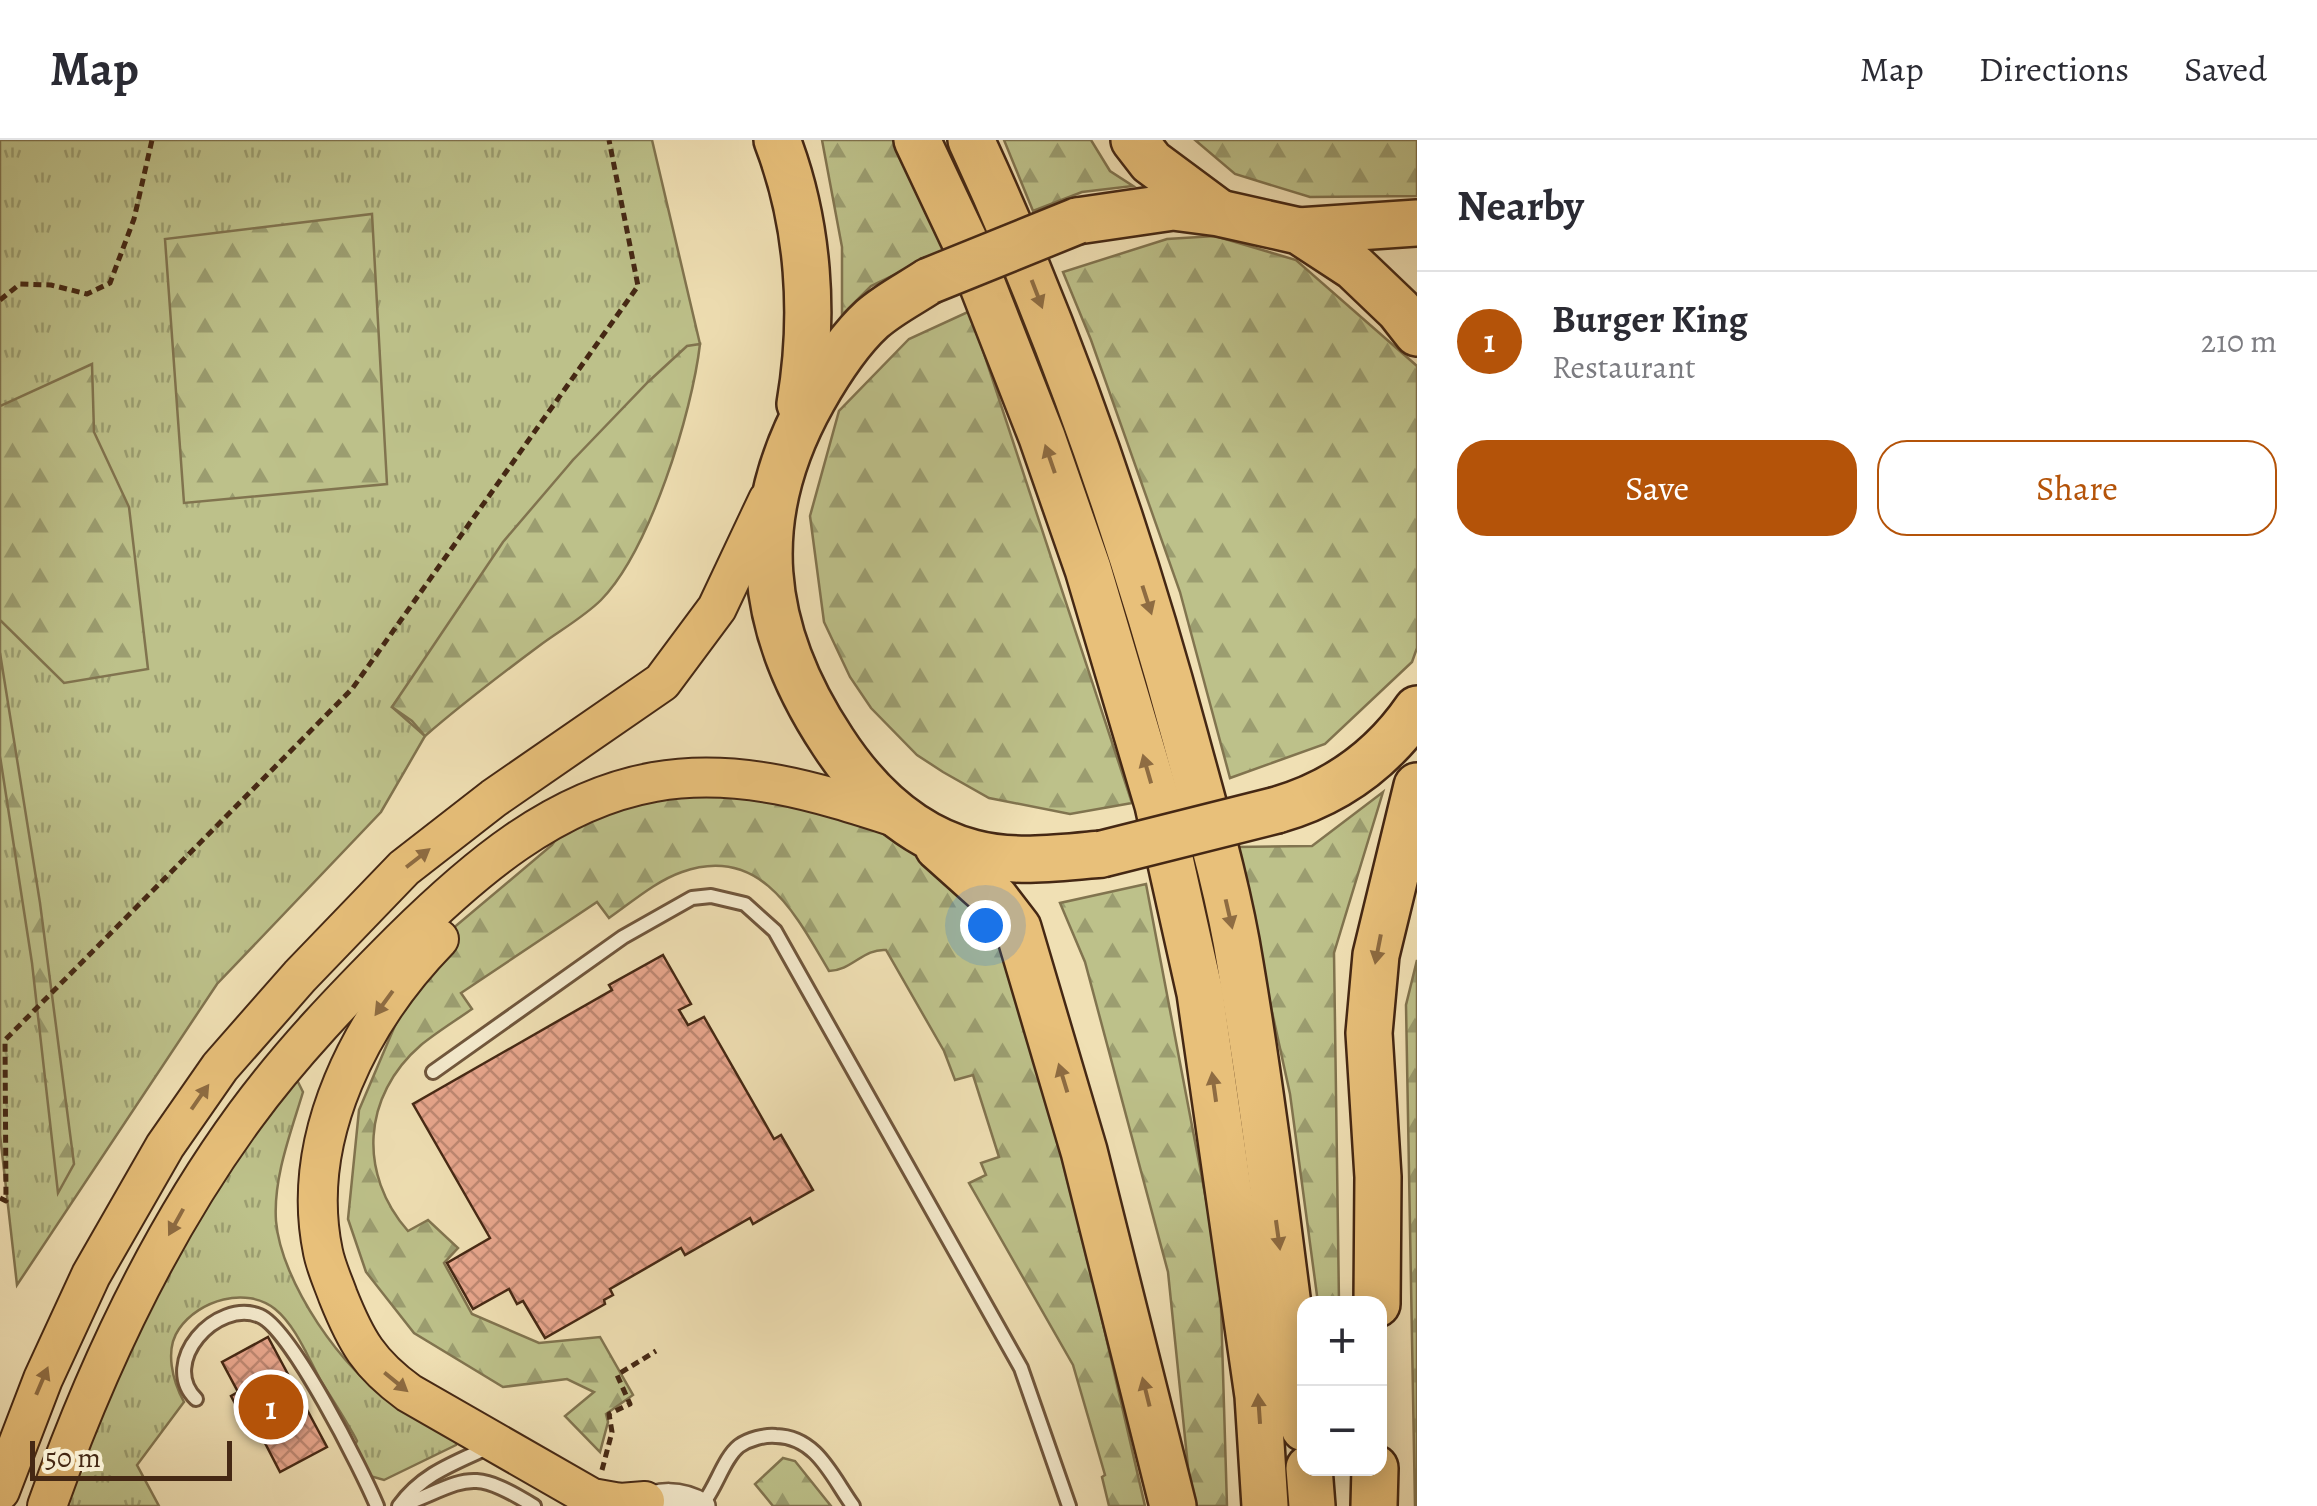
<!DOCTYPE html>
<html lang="en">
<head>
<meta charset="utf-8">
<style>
	:root { --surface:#fff; --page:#f2f2f3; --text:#2b2b33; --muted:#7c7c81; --line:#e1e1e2; --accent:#b45309 }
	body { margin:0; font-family:Alegreya,serif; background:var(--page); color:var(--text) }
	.controls { position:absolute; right:30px; bottom:30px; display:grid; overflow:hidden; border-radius:20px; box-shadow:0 5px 25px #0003 }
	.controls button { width:90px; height:90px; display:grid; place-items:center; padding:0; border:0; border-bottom:2px solid var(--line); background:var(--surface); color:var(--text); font:50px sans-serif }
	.scale { position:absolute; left:30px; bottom:25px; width:202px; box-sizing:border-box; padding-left:10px; border:5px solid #452814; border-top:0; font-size:28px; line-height:35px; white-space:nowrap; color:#452814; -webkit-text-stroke:8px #f5ebce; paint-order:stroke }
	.you { position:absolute; left:985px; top:785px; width:35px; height:35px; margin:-25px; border:8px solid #fff; border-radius:50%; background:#1a73e8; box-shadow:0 0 0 15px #1a73e833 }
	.badge { display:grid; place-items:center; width:65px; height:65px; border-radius:50%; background:var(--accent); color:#fff; font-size:32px; font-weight:700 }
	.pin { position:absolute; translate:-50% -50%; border:5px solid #fff; box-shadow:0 2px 10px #0006 }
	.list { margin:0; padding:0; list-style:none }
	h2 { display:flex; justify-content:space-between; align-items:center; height:130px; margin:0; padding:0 40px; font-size:42px }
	h2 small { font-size:32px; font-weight:400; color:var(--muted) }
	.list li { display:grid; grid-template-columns:65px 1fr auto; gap:30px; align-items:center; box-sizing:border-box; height:140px; padding:0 40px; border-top:2px solid var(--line) }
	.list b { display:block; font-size:38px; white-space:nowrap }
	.list p { margin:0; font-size:32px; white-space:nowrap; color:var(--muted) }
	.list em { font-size:32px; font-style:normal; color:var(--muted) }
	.actions { display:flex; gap:20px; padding:30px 40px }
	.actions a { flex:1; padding:22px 0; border:2px solid var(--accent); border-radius:30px; text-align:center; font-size:35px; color:var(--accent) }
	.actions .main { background:var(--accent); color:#fff }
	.map { position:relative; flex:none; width:1417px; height:1366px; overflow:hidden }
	header { display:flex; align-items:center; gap:60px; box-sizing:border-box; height:140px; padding:0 50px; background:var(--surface); border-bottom:2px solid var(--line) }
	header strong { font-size:48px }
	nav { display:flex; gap:55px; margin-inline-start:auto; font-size:35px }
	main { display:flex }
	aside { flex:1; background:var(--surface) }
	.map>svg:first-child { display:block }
	.grass { fill:url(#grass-tufts); stroke:#81744f; stroke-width:2.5 }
	.forest { fill:url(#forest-firs); stroke:#81744f; stroke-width:2.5 }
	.building { fill:url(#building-cross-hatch); stroke:#452814; stroke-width:2.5 }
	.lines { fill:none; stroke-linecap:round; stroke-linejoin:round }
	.lane-casing { stroke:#70563c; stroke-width:18 }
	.street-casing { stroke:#70563c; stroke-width:30 }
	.primary-casing { stroke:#452814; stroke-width:42 }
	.highway-casing { stroke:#452814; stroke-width:50 }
	.path { stroke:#452814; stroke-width:5; stroke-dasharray:8 5; stroke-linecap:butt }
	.lane { stroke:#f5ebce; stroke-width:12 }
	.street { stroke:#f5ebce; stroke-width:25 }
	.primary { stroke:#e8c07a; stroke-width:38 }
	.highway { stroke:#e8c07a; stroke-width:45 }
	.highway-bridge-casing { stroke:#452814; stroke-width:50; stroke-linecap:butt }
	.highway-bridge { stroke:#e8c07a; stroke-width:45 }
	.oneway { fill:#8e6c42 }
</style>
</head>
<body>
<header>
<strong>Map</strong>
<nav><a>Map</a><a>Directions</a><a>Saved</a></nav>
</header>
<main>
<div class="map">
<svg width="1417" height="1366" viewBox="0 0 1417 1366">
	<defs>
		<pattern id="grass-tufts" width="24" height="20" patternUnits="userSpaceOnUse" patternTransform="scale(2.5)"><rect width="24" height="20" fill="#bdc18a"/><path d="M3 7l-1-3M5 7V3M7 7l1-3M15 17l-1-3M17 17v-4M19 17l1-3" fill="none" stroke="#9b9d70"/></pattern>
		<pattern id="forest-firs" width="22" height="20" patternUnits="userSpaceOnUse" patternTransform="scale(2.5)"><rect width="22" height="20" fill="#bdc18a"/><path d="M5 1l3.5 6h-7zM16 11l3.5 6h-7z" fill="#9b9d70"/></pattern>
		<pattern id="building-cross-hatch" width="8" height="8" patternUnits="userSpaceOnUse" patternTransform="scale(2.5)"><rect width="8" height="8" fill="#e9a78e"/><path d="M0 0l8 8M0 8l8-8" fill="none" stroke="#bf8873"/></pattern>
	</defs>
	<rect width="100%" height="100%" fill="#f0e0b4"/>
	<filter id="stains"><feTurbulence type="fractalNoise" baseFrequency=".002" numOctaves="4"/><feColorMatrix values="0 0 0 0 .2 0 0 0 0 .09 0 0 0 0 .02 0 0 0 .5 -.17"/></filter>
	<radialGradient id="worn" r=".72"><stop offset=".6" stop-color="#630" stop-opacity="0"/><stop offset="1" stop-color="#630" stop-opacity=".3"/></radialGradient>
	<g class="grass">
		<polygon points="0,0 652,0 700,204 573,320 392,567 425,596 381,672 217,844 17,1145 0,995"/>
		<path d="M297,940L303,952C291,992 273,1038 276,1081C281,1142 343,1232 395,1264C414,1276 436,1286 457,1296L456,1305L384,1340L370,1336L355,1305L357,1301C346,1280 333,1261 321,1241C308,1218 296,1186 275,1169C246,1146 199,1160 179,1189C164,1210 173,1242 184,1262L137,1325L159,1366H57L185,1087L289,941Z"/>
	</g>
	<g class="forest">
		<polygon points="822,0 893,0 946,110 871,146 842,175 842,107"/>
		<polygon points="1004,0 1091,0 1110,31 1133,46 1082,52 1033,71"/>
		<polygon points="1195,0 1417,0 1417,56 1310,57 1235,34"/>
		<polygon points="372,74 387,344 184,363 165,99"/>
		<polygon points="1215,96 1296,120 1417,226 1417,508 1412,522 1325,604 1230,638 1180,452 1091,200 1063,132 1167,99"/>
		<polygon points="970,171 1132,663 1070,674 989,658 943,632 917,615 871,568 850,537 824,482 810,376 839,271 909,199"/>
		<path d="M700,204C692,273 650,410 601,460C584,477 559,491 539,506C500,535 462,564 425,596L412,581L392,567L503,402L573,320L648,242L687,206Z"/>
		<polygon points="92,224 94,292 129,367 148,529 64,543 0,480 0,266"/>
		<polygon points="0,513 40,763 74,1024 58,1053 32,823 0,616"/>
		<path d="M678,647L844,669L967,739L1011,825L1061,1002L1145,1366H1109L1102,1337L1105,1335L1073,1225L969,1043L986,1035L981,1023L999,1017L973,935L955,940L944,911L886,810C864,808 851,831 829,831C796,775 761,704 682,732C656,741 632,762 609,778L597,762L461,853L472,869C455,881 437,892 421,905C362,956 358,1034 408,1091L428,1080L458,1108L444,1123L472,1174L539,1203L600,1197L633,1255L606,1274L608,1282L600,1312L565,1276L594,1252L567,1239L503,1247L414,1193L366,1132L348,1079L359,970L405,862L445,795L552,705L565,686Z"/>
		<polygon points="1383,652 1334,813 1339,1163 1318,1163 1290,954 1236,707 1312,706"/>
		<polygon points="1146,744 1220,1133 1227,1366 1192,1366 1168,1132 1085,822 1060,763"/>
		<polygon points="1417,820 1417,1366 1415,1366 1406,865"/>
		<polygon points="783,1318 795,1321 831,1366 773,1366 755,1344"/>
	</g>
	<g class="building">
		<polygon points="663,815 691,864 679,870 688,885 704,877 774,999 781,995 813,1050 753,1084 750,1078 685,1115 681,1108 610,1149 613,1155 604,1160 605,1164 545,1198 523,1161 517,1164 509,1149 473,1169 447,1123 490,1098 413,964 612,850 609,845"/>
		<polygon points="268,1197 327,1307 280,1332 252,1278 245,1282 231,1256 238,1252 222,1222"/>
	</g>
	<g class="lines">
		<g class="lane-casing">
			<g id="lane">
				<polyline points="433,932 623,797 692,758 711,756 745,764 775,791 1021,1228 1069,1366"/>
				<path d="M196,1259C159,1223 216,1158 260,1176C291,1189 362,1330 377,1366"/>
				<path d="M706,1359C717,1344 725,1317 739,1306C749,1299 764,1295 776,1296C817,1297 832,1337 853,1366"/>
				<path d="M399,1366C423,1333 455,1323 491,1306"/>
				<path d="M401,1366C468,1340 469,1326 534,1366"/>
			</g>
		</g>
		<g class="street-casing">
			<path id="street" d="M638,1366C658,1353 681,1354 702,1366"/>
		</g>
		<g class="primary-casing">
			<g id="primary">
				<path d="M439,799C362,878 299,997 323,1112C326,1127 333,1142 338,1156C356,1201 369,1224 409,1253L592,1358L620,1363L645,1361"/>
				<polyline points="0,1351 43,1239 91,1135 165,1006 220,927 300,836 404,728 494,658 662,542 717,468 768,360"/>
				<path d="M47,1366C96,1228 158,1095 245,976C291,913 346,856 401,801C472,731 553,660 654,642C739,627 818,652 898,678"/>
			</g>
		</g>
		<g class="highway-casing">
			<g id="highway">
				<path d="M777,0C809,83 815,176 800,264"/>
				<polyline points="917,0 968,108 1042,297 1088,429 1158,665 1200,853 1258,1256 1265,1366"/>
				<path d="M971,0C1060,192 1130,393 1185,597C1205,671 1228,748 1240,824C1266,978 1283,1133 1304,1288"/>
				<polyline points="1134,0 1151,22 1217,71"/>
				<polyline points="1077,81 1173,67 1219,73 1299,91 1354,127 1399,170 1417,193"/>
				<polyline points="1299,91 1417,83"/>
				<path d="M929,141C911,153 889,164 872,179C848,201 829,231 813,259C746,378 758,489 833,602C867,654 911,697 973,713C1014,724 1059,718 1102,714"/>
				<path d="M1277,670C1336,653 1382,620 1417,569"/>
				<polyline points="938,707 995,758 1018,788 1084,1011 1173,1366"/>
				<polyline points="1377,1164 1378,1037 1369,893 1376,815 1417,646"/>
				<polyline points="1309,1328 1312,1366"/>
				<polyline points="1374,1366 1375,1328"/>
			</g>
		</g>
		<g class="path">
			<polyline points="0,160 20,144 51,145 87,154 110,143 134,79 152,0"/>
			<polyline points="0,1058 6,1061 5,900 352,549 638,146 609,0"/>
			<polyline points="602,1330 612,1292 609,1274 630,1264 617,1235 656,1211"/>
		</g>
		<use href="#lane" class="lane"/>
		<use href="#street" class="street"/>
		<use href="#primary" class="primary"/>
		<use href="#highway" class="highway"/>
		<g class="highway-bridge-casing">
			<g id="highway-bridge">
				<polyline points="929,141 1077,81"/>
				<polyline points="1102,714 1277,670"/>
			</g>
		</g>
		<use href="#highway-bridge" class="highway-bridge"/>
	</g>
	<defs><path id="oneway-solid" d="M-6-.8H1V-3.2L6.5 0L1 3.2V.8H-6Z" transform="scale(2.5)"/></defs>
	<g class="oneway">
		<use href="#oneway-solid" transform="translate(1037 154) rotate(69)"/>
		<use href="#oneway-solid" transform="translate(1050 319) rotate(-109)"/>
		<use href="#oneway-solid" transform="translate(1147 460) rotate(72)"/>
		<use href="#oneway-solid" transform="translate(1147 629) rotate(-106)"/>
		<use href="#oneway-solid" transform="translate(418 718) rotate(-38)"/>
		<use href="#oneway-solid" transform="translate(1229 774) rotate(77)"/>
		<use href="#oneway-solid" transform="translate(1378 809) rotate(101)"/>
		<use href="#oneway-solid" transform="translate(384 863) rotate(126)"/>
		<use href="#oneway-solid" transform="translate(1063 938) rotate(-107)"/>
		<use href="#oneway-solid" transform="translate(1214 947) rotate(-98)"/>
		<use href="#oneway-solid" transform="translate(200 957) rotate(-55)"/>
		<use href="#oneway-solid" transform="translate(176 1082) rotate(119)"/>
		<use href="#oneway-solid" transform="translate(1278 1095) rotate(82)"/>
		<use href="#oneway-solid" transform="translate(42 1241) rotate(-67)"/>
		<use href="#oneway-solid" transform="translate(396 1242) rotate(39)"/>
		<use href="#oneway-solid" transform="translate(1146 1252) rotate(-104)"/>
		<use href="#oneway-solid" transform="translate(1259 1269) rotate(-94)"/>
	</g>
	<rect width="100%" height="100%" filter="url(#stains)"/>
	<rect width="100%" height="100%" fill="url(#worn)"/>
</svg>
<div class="controls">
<button>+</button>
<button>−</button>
</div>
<div class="scale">50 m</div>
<div class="you"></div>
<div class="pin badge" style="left:271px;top:1267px">1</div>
</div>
<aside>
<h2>Nearby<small></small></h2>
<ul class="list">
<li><span class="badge">1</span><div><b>Burger King</b><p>Restaurant</p></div><em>210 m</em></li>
</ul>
<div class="actions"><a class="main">Save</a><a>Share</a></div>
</aside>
</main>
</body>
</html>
